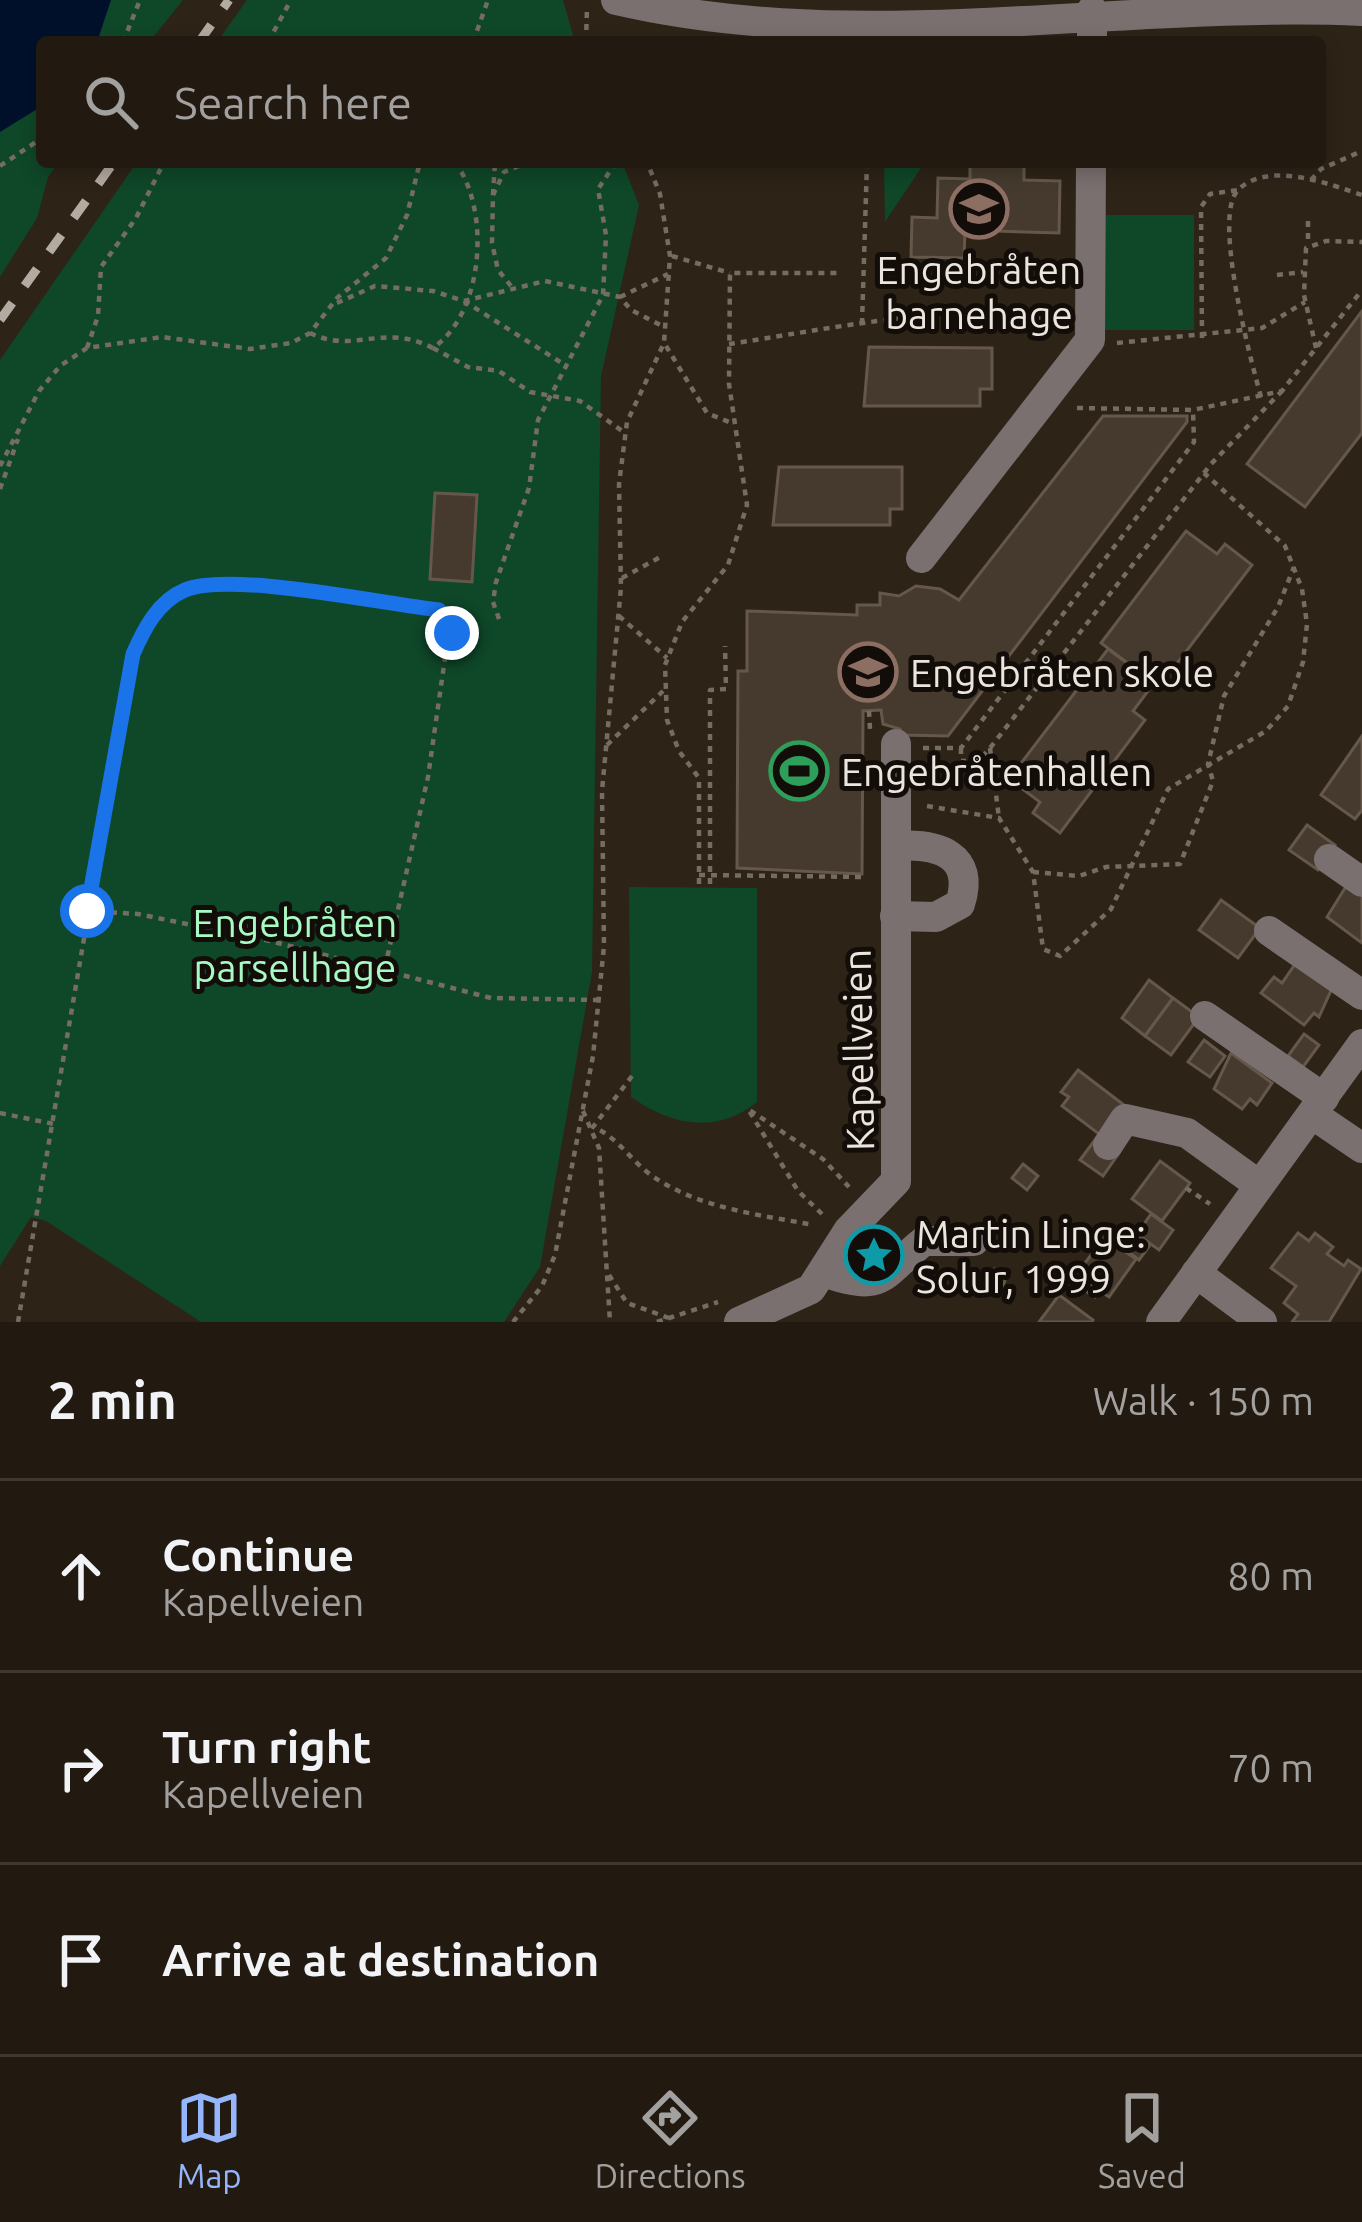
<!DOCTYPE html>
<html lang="en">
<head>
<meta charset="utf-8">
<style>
	:root { --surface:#221a11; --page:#2e271f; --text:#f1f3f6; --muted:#a2a19f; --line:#3f3831; --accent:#95b6fd }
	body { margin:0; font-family:Ubuntu,sans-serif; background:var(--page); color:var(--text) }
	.stop { position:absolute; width:36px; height:36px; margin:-27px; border:9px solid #1a73e8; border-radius:50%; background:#fff }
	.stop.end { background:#1a73e8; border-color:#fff; box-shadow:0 3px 12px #0008 }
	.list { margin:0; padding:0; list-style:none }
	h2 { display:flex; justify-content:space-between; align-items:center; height:156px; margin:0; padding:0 48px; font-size:51px }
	h2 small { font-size:39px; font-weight:400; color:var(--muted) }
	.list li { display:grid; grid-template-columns:78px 1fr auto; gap:36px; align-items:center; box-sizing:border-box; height:192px; padding:0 48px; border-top:3px solid var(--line) }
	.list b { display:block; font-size:45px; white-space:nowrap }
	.list p { margin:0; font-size:39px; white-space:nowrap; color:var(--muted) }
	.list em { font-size:39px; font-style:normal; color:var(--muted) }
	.icon { flex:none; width:66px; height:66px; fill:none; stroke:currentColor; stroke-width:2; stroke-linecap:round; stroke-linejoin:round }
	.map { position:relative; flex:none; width:1362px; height:1322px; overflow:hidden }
	.search { position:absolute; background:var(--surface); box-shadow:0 6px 18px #0003; left:36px; right:36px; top:36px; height:132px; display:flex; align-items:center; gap:30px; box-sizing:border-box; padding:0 42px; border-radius:12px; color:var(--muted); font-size:45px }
	.sheet { height:732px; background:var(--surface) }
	nav { display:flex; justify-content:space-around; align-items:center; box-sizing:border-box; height:168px; border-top:3px solid var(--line); background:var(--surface); font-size:33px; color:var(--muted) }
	nav a { display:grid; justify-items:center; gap:6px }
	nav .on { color:var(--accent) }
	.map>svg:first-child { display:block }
	.green { fill:#0f4729 }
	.water { fill:#00102b }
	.building { fill:#453a2d; stroke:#65584b; stroke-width:3 }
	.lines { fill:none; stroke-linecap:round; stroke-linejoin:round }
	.path { stroke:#766d62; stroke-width:4.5; stroke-dasharray:6 6; stroke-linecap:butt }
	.minor { stroke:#7a7070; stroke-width:30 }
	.rail { stroke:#b3aba2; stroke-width:9; stroke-dasharray:21 21; stroke-linecap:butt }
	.route { stroke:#1a73e8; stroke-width:15 }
	.labels { text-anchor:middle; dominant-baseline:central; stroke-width:10; stroke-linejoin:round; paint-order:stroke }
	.poi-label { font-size:39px; fill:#ece5dd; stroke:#120d08; text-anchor:start }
	.park-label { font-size:39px; fill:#a8fac4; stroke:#120d08 }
	.street-label { font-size:39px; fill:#ece5dd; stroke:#120d08 }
</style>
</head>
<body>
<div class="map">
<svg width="1362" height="1322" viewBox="0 0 1362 1322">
	<rect width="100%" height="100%" fill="#2e2317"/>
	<g class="green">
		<polygon points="0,0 183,0 149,42 42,42 42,162 59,162 48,177 37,218 0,277"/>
		<polygon points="247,0 563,0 575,42 217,42"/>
		<polygon points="137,162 622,162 639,205 601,376 592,972 540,1267 504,1322 201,1322 46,1221 31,1217 0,1266 0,360"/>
		<polygon points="884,162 925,162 885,222"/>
		<polygon points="1104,215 1194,215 1194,330 1105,330"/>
		<path d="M629,887L757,888V1102C717,1135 670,1125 631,1097Z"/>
	</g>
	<polygon class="water" points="0,0 111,0 97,42 42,42 42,106 0,132"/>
	<g class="building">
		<polygon points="970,162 1024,162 1024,180 1060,181 1059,233 965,230 964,258 911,257 912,217 937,218 938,178 970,179"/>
		<polygon points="1362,311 1362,433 1305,507 1247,464"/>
		<polygon points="869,347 992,348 992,389 980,389 980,406 864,406"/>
		<polygon points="1103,416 1187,416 1187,422 948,736 900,735 900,729 883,724 881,710 863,711 862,874 737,868 738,671 747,671 747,611 857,615 857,605 880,605 880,593 899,596 916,586 940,589 959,600"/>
		<polygon points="779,467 902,467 902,509 890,509 890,525 773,525"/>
		<polygon points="435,493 477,495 472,582 430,579"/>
		<polygon points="1186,531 1217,554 1225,544 1252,565 1159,687 1101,643"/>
		<polygon points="1108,649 1154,683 1133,711 1145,720 1060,833 1033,813 1040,802 1009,779"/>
		<polygon points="1362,736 1362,810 1355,819 1321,795"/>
		<polygon points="1307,825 1335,845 1318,870 1289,850"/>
		<polygon points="1350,880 1362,888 1362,943 1327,917"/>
		<polygon points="1221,900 1260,928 1238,958 1199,930"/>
		<polygon points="1298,960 1333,986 1319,1017 1314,1013 1304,1025 1261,993 1274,977 1282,983"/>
		<polygon points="1149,980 1173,998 1145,1036 1122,1018"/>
		<polygon points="1173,998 1199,1017 1171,1055 1145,1036"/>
		<polygon points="1304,1034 1319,1045 1303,1067 1288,1056"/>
		<polygon points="1204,1040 1225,1056 1210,1077 1188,1062"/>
		<polygon points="1231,1053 1272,1083 1257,1105 1250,1099 1242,1109 1214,1089"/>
		<polygon points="1078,1070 1124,1105 1099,1134 1062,1106 1069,1097 1061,1092"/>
		<polygon points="1097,1137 1119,1153 1103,1176 1080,1160"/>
		<polygon points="1160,1161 1190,1183 1162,1221 1132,1199"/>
		<polygon points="1023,1164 1038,1176 1027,1190 1012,1178"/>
		<polygon points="1151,1214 1173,1230 1159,1250 1137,1234"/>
		<polygon points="1124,1226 1150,1245 1139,1260 1114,1240"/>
		<polygon points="1298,1233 1309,1241 1315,1233 1333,1247 1327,1254 1344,1266 1348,1260 1361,1269 1329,1322 1292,1322 1298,1314 1284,1303 1296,1286 1271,1268"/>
		<polygon points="1104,1237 1136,1259 1109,1297 1100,1291 1095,1297 1087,1292 1093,1285 1077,1274"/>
		<polygon points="995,1269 1007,1275 1001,1291 988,1285"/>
		<polygon points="1059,1295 1093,1320 1092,1322 1039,1322"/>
	</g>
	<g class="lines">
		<g class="path">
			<polyline points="123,42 140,0"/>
			<polyline points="268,42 291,0"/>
			<polyline points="473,42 488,0"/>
			<polyline points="586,42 587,6"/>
			<polyline points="0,166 42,138"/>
			<polyline points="1311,180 1321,169 1362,151"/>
			<polyline points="493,195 495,162"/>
			<polyline points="1308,221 1308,244"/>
			<polyline points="672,256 730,273"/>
			<polyline points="1277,275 1303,272"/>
			<polyline points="511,286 498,270 492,243 493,195 504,172 529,162"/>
			<polyline points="620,297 668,274"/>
			<polyline points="464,301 565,365"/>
			<polyline points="337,303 375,286 433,291 464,301 545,281 620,297 631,310 664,327"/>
			<polyline points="862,324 867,162"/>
			<path d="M310,333C355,355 382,322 433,348C484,313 491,210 455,162"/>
			<polyline points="1202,338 1201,207 1210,194 1238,190"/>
			<polyline points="1117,343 1262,328 1305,302"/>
			<path d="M729,344C820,331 976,296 1063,324"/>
			<polyline points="666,346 707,413 734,424"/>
			<polyline points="87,348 98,316 101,267 136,218 164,162"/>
			<polyline points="433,348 468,367 499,371 530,392 580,401 625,433"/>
			<polyline points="1316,348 1304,295 1306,248 1326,241 1362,242"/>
			<path d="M1261,397C1251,361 1212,216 1238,190C1268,160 1329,184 1362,195"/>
			<polyline points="1077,408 1193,410 1282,391 1362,290"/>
			<polyline points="0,466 39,391 60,366 87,348 162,337 250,349 291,343 310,333 337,298 386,258 407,215 420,162"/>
			<polyline points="0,489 18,439"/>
			<polyline points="622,578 664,555"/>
			<polyline points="619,616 667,658"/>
			<polyline points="499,619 493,602 496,582 529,488 538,420 603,295 606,235 598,189 616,162"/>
			<polyline points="869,711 870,729"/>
			<polyline points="607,745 663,691"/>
			<polyline points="923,748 961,748 1194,442 1193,410"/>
			<polyline points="961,748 961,761 978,761 990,748 1211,464 1282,391"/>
			<polyline points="990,748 999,818"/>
			<polyline points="927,806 999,818 1033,872 1043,949 1060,956 1111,909 1168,789 1266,731 1288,706 1303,662 1307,624 1302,589 1285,546 1204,473"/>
			<polyline points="1033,872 1079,876 1106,867 1180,864 1213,781 1208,764 1224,696 1278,607 1294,567"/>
			<polyline points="699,875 865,877"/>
			<polyline points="699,884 699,778 679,751 667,720 665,665 682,622 728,565 747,505 729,384 730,273 841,273"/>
			<polyline points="710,884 710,690 726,689 725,646"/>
			<polyline points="87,911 138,914 270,941 491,998 598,1000"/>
			<path d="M632,1076L593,1127C618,1137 630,1160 651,1175C697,1208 760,1215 814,1225"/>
			<polyline points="583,1111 599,1148 610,1322"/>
			<polyline points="0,1113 54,1124"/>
			<polyline points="1186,1188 1210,1204"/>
			<polyline points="822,1214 798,1191 748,1109 823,1159 849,1187"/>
			<polyline points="609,1275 627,1303 669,1318"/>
			<polyline points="18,1322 133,654 147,624 189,588 270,588 439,610 450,623 428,777 385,967"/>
			<polyline points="513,1322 542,1286 555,1255 593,1056 604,946 602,791 621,587 619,484 627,422 664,343 670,256 660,194 647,162"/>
			<polyline points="657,1322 718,1302"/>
		</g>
		<g class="minor">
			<path d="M616,0C859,57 1118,0 1362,11"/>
			<polyline points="1092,42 1092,10"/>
			<polyline points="921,558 1090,340 1091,162"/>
			<polyline points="1329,859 1362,882"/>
			<path d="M895,916L936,917L960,904C976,855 938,843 896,846"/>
			<polyline points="1269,931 1362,995"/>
			<polyline points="1205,1016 1324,1098"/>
			<polyline points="1312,1114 1362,1148"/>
			<polyline points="1108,1145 1125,1119 1187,1133 1259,1185"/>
			<path d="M824,1272C886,1294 881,1275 924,1241H974"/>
			<polyline points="1196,1273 1262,1322"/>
			<polyline points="739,1322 811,1289 848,1231 896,1181 896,744"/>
			<polyline points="1161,1322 1362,1044"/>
		</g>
		<g class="rail">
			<polyline points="199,42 229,0"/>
			<polyline points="0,320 114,162"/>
		</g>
	</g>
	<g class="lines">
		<path class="route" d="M87,911L133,654C144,629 158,601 185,590C230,571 384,604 439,610L452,633"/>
	</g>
	<defs>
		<g id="school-ring" transform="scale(3)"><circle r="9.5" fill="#120d08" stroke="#8d6e63" stroke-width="1.5"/><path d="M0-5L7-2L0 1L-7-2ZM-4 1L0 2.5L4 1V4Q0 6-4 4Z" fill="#8d6e63"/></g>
		<g id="stadium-ring" transform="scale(3)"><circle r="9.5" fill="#120d08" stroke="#2e9e5b" stroke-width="1.5"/><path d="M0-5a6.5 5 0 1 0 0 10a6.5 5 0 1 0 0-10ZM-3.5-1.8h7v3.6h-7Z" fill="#2e9e5b"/></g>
		<g id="sight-ring" transform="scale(3)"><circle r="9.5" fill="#120d08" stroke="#0f9aa8" stroke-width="1.5"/><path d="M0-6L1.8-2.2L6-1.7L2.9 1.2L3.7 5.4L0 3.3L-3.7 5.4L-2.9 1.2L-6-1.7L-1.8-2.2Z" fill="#0f9aa8"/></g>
	</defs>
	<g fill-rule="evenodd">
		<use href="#school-ring" x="979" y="209"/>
		<use href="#school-ring" x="868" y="672"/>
		<use href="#stadium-ring" x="799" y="771"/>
		<use href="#sight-ring" x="874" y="1255"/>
	</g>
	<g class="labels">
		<g class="poi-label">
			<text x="979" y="269" text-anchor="middle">Engebråten<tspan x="979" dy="45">barnehage</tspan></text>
			<text x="910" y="672">Engebråten skole</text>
			<text x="841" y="771">Engebråtenhallen</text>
			<text x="916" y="1233">Martin Linge:<tspan x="916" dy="45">Solur, 1999</tspan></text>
		</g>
		<g class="park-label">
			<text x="295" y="922">Engebråten<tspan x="295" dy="45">parsellhage</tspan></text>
		</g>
		<g class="street-label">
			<text transform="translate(858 1050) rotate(-91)">Kapellveien</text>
		</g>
	</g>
</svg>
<div class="stop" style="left:87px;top:911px"></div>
<div class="stop end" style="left:452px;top:633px"></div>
<div class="search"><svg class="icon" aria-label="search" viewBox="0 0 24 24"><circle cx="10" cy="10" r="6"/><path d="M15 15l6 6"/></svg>Search here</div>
</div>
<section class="sheet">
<h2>2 min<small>Walk · 150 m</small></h2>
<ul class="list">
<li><svg class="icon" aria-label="ahead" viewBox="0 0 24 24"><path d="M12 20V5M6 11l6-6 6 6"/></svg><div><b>Continue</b><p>Kapellveien</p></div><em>80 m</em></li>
<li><svg class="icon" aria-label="right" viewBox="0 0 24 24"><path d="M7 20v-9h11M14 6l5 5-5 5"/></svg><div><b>Turn right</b><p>Kapellveien</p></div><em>70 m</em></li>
<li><svg class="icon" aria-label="arrive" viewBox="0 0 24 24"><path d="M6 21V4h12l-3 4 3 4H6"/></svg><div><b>Arrive at destination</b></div></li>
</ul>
</section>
<nav>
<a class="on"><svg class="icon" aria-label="map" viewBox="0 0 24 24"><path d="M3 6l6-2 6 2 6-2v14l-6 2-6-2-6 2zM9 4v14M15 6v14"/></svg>Map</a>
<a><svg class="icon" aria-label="directions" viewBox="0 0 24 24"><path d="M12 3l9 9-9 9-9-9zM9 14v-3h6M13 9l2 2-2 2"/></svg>Directions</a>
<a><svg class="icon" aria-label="saved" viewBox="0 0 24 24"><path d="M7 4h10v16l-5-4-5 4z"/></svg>Saved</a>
</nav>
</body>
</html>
